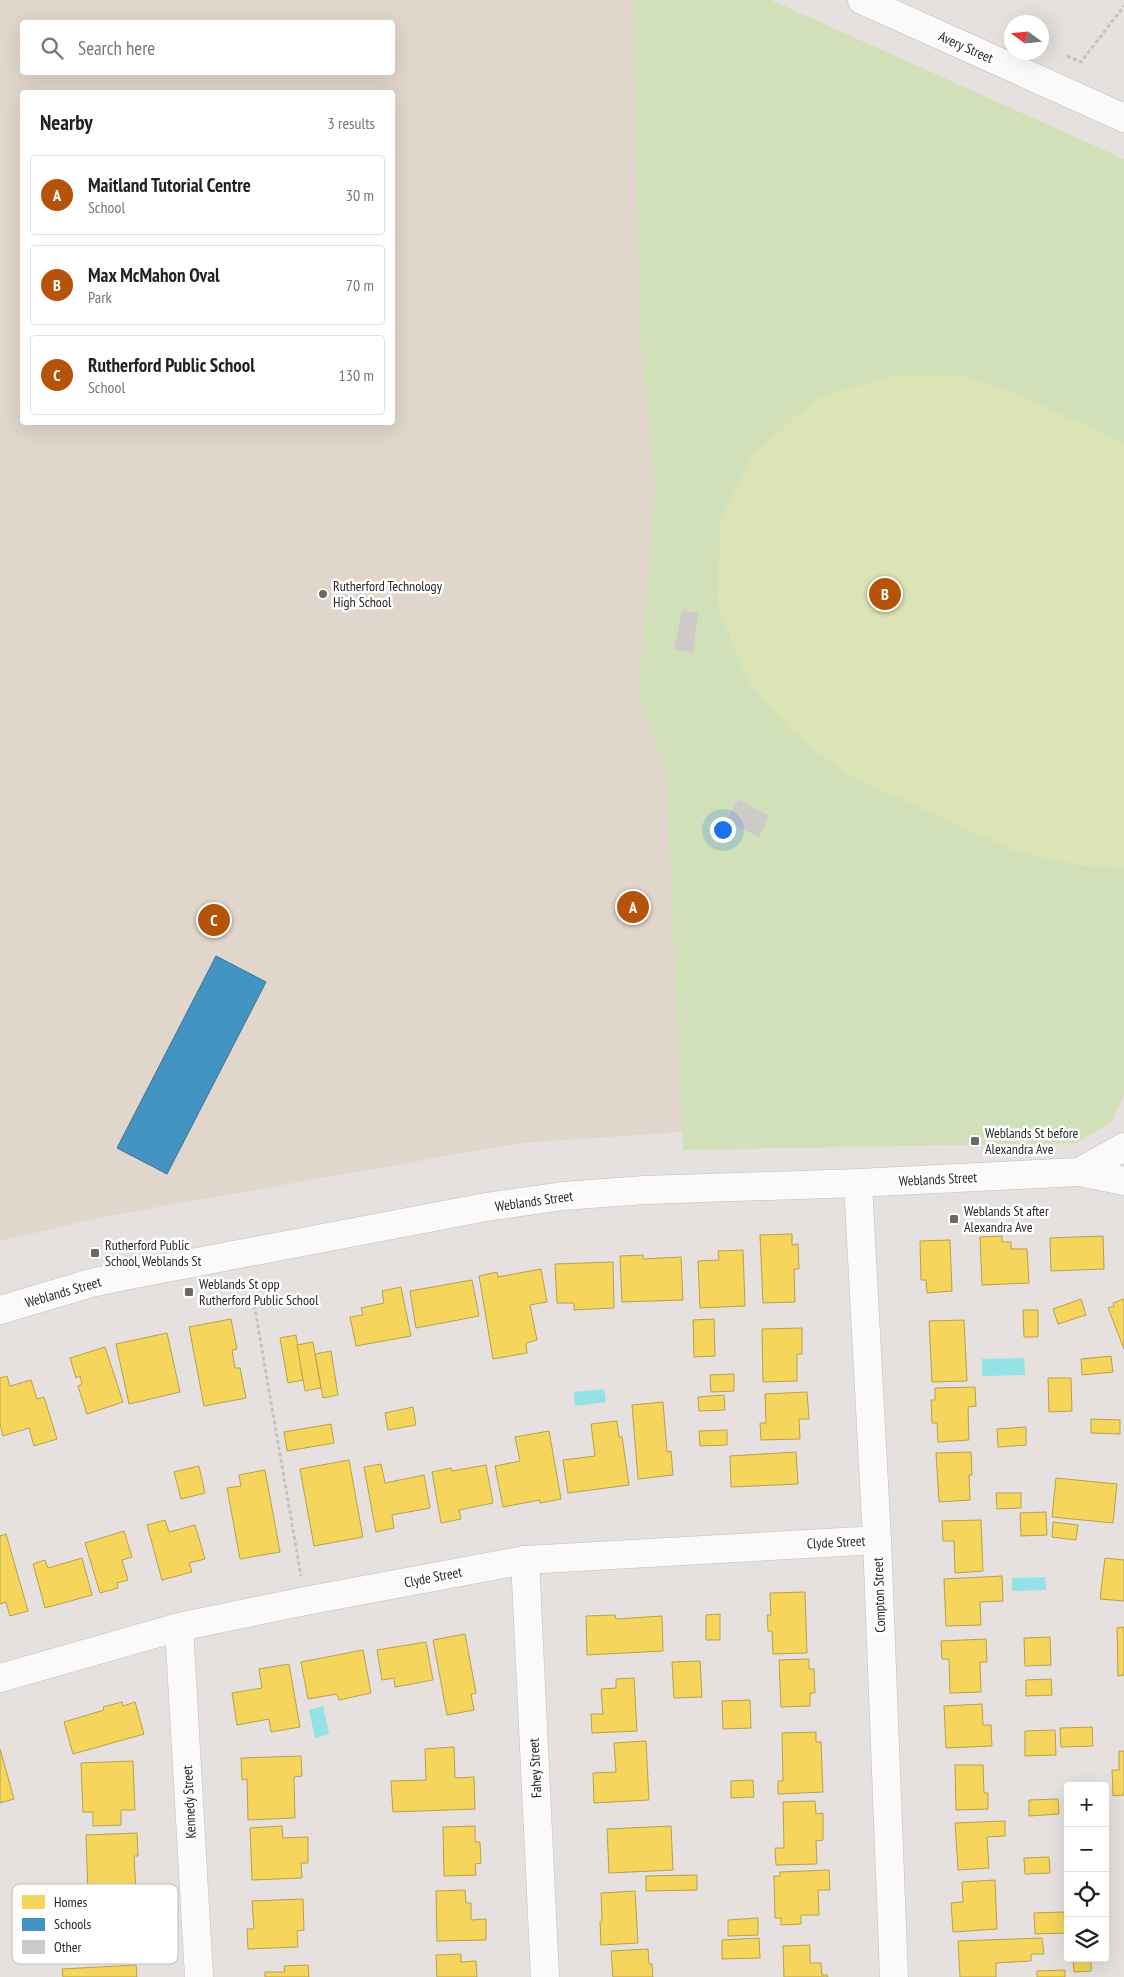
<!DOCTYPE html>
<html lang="en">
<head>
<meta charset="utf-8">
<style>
	:root { --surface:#fff; --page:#f2f2f2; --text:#222; --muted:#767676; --line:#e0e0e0; --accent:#b45309 }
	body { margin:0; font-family:"PT Sans Narrow",sans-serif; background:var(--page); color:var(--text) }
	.controls { position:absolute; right:15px; bottom:15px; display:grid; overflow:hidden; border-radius:5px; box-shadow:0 5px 20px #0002 }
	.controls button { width:45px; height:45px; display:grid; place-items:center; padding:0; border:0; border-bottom:1px solid var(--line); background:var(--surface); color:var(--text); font:25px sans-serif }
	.compass { position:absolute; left:1004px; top:15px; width:45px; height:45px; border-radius:50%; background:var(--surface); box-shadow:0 5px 20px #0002; rotate:285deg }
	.you { position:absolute; left:722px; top:829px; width:18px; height:18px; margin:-12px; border:4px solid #fff; border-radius:50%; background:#1a73e8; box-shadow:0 0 0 8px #1a73e833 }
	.badge { display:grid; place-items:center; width:32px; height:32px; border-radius:50%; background:var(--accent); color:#fff; font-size:16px; font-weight:700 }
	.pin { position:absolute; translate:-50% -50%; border:2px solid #fff; box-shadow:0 1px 5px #0006 }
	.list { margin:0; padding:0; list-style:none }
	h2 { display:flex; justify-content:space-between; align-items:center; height:65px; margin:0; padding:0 20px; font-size:21px }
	h2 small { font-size:16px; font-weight:400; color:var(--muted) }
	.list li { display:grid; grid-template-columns:32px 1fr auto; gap:15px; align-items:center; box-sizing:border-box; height:80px; margin:0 10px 10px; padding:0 10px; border:1px solid var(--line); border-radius:5px }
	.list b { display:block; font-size:19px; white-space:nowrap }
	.list p { margin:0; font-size:16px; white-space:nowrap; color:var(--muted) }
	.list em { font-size:16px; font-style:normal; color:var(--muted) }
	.icon { flex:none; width:28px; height:28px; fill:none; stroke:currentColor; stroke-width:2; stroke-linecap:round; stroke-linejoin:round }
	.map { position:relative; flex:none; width:1124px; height:1977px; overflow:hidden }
	.search { position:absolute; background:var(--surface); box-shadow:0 5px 20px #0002; left:20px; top:20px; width:375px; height:55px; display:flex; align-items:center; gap:12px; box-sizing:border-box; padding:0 18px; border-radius:5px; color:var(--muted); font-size:19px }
	.panel { position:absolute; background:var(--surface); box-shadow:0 5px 20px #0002; left:20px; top:90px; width:375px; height:335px; border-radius:5px }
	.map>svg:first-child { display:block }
	.education { fill:#e1d6cc; fill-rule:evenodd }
	.green { fill:#d1e0b8 }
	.pitch { fill:#dce4b5 }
	.water { fill:#93e2e6 }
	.homes { fill:#f6d55c; stroke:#b8a14c }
	.schools { fill:#4393c3; stroke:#3b7394 }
	.building { fill:#cdcac7; stroke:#d1cdca }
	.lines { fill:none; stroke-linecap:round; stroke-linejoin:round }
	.minor-casing { stroke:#c0bfbf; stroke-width:29 }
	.path { stroke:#c4c3c3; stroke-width:3; stroke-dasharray:4 2.5; stroke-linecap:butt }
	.minor { stroke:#fbfafa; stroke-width:28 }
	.poi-dot { fill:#6a6968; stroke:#fff; stroke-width:2 }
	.labels { text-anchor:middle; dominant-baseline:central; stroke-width:5; stroke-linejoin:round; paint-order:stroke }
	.street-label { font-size:14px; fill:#282828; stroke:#fff }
	.poi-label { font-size:14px; fill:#282828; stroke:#fff; text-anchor:start }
	.key { fill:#fff; stroke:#bebebe; stroke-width:1 }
	.key-label { font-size:14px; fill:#282828 }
</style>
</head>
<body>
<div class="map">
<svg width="1124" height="1977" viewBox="0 0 1124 1977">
	<rect width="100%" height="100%" fill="#e6e1de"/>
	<path class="education" d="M0,0H633L640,336L655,487L638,702L666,768L682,1132L520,1143L107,1216L0,1241ZM22,22H392V72H22ZM22,92H392V422H22Z"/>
	<polygon class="green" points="633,0 771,0 1124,159 1124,1094 1113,1121 1077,1143 683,1150 666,768 638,702 655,487 640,336"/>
	<polygon class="pitch" points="894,375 959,375 1016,394 1124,443 1124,867 1082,866 1013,850 850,776 791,731 747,679 717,603 721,520 752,457 815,399"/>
	<g class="water">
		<polygon points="1024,1358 1025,1375 982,1376 982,1359"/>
		<polygon points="604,1389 606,1402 575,1406 574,1392"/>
		<polygon points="1045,1577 1046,1590 1012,1591 1012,1578"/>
		<polygon points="323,1706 329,1734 315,1738 309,1710"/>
	</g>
	<g class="homes">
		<polygon points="792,1234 792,1245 798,1244 799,1269 794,1269 795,1302 763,1303 760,1235"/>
		<polygon points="1002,1236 1002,1242 1011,1242 1011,1249 1027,1249 1029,1283 982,1285 980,1237"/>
		<polygon points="1103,1236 1104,1269 1051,1271 1050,1238"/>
		<polygon points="950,1240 952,1291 927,1293 926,1280 921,1280 920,1241"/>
		<polygon points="743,1250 745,1306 700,1308 698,1261 719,1260 718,1251"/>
		<polygon points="643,1255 643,1259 681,1257 683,1300 622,1302 620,1256"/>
		<polygon points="613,1262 614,1308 574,1310 574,1303 557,1303 555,1264"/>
		<polygon points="541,1269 547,1302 530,1305 537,1340 526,1343 527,1353 493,1359 479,1276 497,1272 498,1277"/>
		<polygon points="472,1280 479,1316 416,1328 410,1291"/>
		<polygon points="401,1287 411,1336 356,1346 350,1317 363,1315 361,1308 384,1303 382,1291"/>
		<polygon points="1081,1299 1086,1315 1058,1324 1053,1309"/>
		<polygon points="1124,1299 1124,1349 1108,1308 1114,1306 1113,1303"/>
		<polygon points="1023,1310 1038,1310 1038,1337 1024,1337"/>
		<polygon points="231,1319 237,1349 232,1350 235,1368 240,1368 246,1398 204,1406 189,1327"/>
		<polygon points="714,1319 715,1356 694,1357 693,1320"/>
		<polygon points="964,1320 967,1381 932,1382 929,1321"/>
		<polygon points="802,1328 802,1354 797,1354 797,1381 763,1382 762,1329"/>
		<polygon points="167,1333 180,1392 129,1404 116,1344"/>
		<polygon points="296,1335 303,1380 288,1383 280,1338"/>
		<polygon points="313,1342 321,1388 305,1391 297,1345"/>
		<polygon points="105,1347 123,1402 87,1414 78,1386 82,1384 80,1376 76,1378 70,1358"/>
		<polygon points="331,1351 338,1395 323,1398 315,1354"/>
		<polygon points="1111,1356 1113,1372 1082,1375 1081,1359"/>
		<polygon points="734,1374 734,1391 711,1392 710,1375"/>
		<polygon points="7,1376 10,1386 31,1380 37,1399 44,1397 57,1439 34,1446 29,1428 3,1436 0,1424 0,1378"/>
		<polygon points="1048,1378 1071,1378 1072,1411 1049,1412"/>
		<polygon points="975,1387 976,1406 968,1407 969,1440 938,1442 937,1423 932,1423 931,1400 935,1400 935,1388"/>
		<polygon points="807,1392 809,1419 799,1419 800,1439 761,1440 760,1423 766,1423 765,1394"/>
		<polygon points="724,1395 725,1410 699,1411 698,1397"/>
		<polygon points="663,1402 667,1452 671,1451 673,1475 638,1479 632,1405"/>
		<polygon points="413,1407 416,1425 388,1430 385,1413"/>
		<polygon points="1091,1419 1120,1420 1120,1434 1091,1433"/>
		<polygon points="617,1421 619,1437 622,1437 629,1485 568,1493 563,1460 595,1456 591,1424"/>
		<polygon points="331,1424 334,1443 287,1451 284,1432"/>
		<polygon points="1026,1427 1026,1445 998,1447 997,1429"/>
		<polygon points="727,1430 727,1445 700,1446 699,1431"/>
		<polygon points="549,1431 561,1499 540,1503 540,1500 503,1507 495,1466 520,1461 515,1437"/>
		<polygon points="796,1452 798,1484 731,1487 730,1456"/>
		<polygon points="971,1452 972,1475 969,1475 970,1500 939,1502 936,1453"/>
		<polygon points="349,1460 363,1537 314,1546 300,1469"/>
		<polygon points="381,1464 385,1483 424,1475 430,1508 392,1515 394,1528 376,1532 364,1467"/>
		<polygon points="486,1465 493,1503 459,1510 461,1519 441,1523 432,1472 451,1468 452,1471"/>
		<polygon points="199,1466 205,1493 181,1499 174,1472"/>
		<polygon points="265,1470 280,1552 240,1559 227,1488 241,1486 239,1475"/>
		<polygon points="1056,1478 1117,1484 1113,1523 1052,1517"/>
		<polygon points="996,1493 1021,1493 1021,1508 997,1509"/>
		<polygon points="1046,1512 1047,1535 1021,1536 1020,1513"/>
		<polygon points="165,1520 169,1532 195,1525 205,1559 189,1563 192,1572 162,1580 147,1525"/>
		<polygon points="981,1520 983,1571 955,1573 954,1541 943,1541 942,1521"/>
		<polygon points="1053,1522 1078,1525 1076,1540 1052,1537"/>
		<polygon points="124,1531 132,1557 122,1560 128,1580 117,1583 118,1588 100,1593 85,1543"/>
		<polygon points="6,1534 28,1611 10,1616 6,1602 0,1604 0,1536"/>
		<polygon points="82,1558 92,1595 45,1608 33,1564 45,1560 48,1568"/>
		<polygon points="1105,1558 1124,1560 1124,1601 1100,1599"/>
		<polygon points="1002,1576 1003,1601 980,1602 981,1625 946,1626 944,1579"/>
		<polygon points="805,1592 807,1653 773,1654 772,1631 768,1631 767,1615 771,1615 770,1593"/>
		<polygon points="720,1614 720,1640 706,1640 706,1615"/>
		<polygon points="615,1615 616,1619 662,1616 663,1651 587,1655 586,1616"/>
		<polygon points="1124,1627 1124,1675 1118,1676 1117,1628"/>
		<polygon points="465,1634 476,1693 471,1694 474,1710 447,1715 433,1640"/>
		<polygon points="1050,1637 1051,1665 1025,1666 1024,1638"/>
		<polygon points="986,1639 987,1662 980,1662 981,1692 950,1693 949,1659 942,1659 941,1641"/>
		<polygon points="426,1642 433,1680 395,1687 394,1678 382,1680 377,1650"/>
		<polygon points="363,1650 371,1693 339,1700 337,1694 308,1699 301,1662"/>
		<polygon points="809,1659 809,1669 814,1669 815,1693 810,1693 810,1706 781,1707 779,1660"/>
		<polygon points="700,1661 702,1697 674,1698 672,1662"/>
		<polygon points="289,1664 300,1727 271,1732 269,1719 237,1725 232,1693 262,1688 259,1669"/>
		<polygon points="634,1678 637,1731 592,1733 591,1714 603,1714 601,1689 616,1688 616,1679"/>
		<polygon points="1051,1679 1052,1695 1026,1696 1026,1680"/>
		<polygon points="750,1700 751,1728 723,1729 722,1701"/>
		<polygon points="122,1702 123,1706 135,1702 144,1734 73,1754 64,1722 104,1710 103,1707"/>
		<polygon points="982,1704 983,1725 991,1725 992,1746 946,1748 944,1706"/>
		<polygon points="1092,1727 1093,1746 1061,1747 1060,1728"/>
		<polygon points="1055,1730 1056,1755 1025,1756 1025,1731"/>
		<polygon points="816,1732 816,1742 821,1742 823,1792 778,1794 778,1781 783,1781 782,1733"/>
		<polygon points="646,1741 649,1800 594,1803 593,1773 616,1772 614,1743"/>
		<polygon points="454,1747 455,1778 474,1777 475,1809 393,1812 391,1781 426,1780 425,1749"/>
		<polygon points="0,1749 14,1799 0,1803"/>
		<polygon points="1119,1751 1124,1751 1124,1795 1113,1796 1112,1770 1119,1770"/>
		<polygon points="301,1756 302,1776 294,1777 295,1818 248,1820 247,1779 242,1780 241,1758"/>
		<polygon points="133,1761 135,1810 121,1810 121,1825 93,1826 93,1812 83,1812 81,1763"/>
		<polygon points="955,1765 983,1765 984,1793 988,1793 988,1809 956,1810"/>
		<polygon points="753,1780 754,1797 731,1798 731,1781"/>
		<rect x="1066" y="1792" width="2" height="17"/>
		<polygon points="1058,1799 1059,1814 1029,1816 1029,1800"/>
		<polygon points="815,1801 816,1814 823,1813 823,1840 816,1841 817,1864 776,1865 775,1848 784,1848 783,1802"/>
		<polygon points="1005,1821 1005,1836 987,1837 989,1868 958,1870 955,1823"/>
		<polygon points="282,1826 283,1838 308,1837 308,1863 301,1863 302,1878 252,1880 250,1828"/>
		<polygon points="475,1826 475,1842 480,1842 481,1863 475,1864 476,1875 444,1876 443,1827"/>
		<polygon points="671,1826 673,1870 609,1873 607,1829"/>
		<polygon points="137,1833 138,1856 134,1856 136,1891 88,1894 86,1835"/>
		<polygon points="1049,1857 1050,1873 1025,1874 1024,1858"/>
		<polygon points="829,1870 830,1890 818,1890 819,1915 801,1915 801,1924 781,1925 781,1918 775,1918 774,1876 780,1876 780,1872"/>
		<polygon points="697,1875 697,1890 646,1891 646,1876"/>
		<polygon points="1066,1875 1068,1875 1068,1898 1067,1898"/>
		<polygon points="995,1880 997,1929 953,1932 951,1903 963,1902 962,1882"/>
		<polygon points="465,1890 466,1903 471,1903 471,1920 486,1919 486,1940 437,1941 436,1891"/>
		<polygon points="635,1891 638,1943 601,1945 600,1922 602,1921 601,1893"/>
		<polygon points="303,1899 304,1930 297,1931 298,1947 248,1949 247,1929 254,1929 252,1901"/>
		<polygon points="1064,1912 1065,1933 1035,1934 1034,1913"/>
		<polygon points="758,1918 758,1935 728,1936 728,1920"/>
		<polygon points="759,1938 760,1958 722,1959 722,1940"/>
		<polygon points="1042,1938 1044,1954 1031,1954 1031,1961 996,1963 996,1977 960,1977 958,1941"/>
		<polygon points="810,1945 810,1963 821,1963 822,1975 827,1975 828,1977 784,1977 783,1946"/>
		<polygon points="648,1949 649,1964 652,1964 653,1977 613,1977 611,1951"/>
		<polygon points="461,1954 461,1962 476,1961 477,1977 437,1977 436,1955"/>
		<polygon points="1073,1958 1091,1958 1091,1971 1074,1972"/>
		<polygon points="136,1965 137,1977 63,1977 62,1969"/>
		<polygon points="308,1965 309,1977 265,1977 265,1972 285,1972 284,1966"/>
		<polygon points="1065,1970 1065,1977 1037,1977 1037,1971"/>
	</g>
	<polygon class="schools" points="216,956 266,982 167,1174 117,1148"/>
	<g class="building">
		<polygon points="682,611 698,614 692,652 675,649"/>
		<polygon points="738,800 769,816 759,837 727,820"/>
	</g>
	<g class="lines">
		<g class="minor-casing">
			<g id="minor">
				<polyline points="862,0 1124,118"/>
				<polyline points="1079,1172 1124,1147"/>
				<polyline points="858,1183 877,1540 894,1977"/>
				<polyline points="0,1310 91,1283 119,1277 486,1207 563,1196 645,1190 858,1183 1079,1172 1124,1181"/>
				<polyline points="525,1560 545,1977"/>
				<polyline points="179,1627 199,1977"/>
				<polyline points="0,1678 179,1627 305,1601 525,1560 877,1540"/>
			</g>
		</g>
		<g class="path">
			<polyline points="1067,56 1081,62 1124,6"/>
			<polyline points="251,1286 301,1576"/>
		</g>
		<use href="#minor" class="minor"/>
	</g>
	<g class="poi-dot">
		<circle cx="323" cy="594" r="5"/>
		<rect x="970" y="1136" width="10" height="10" rx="2.5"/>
		<rect x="949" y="1214" width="10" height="10" rx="2.5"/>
		<rect x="90" y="1248" width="10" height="10" rx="2.5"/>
		<rect x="184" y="1287" width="10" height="10" rx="2.5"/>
	</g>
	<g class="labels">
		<g class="street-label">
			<text transform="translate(966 47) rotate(24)">Avery Street</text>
			<text transform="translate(938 1179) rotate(-3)">Weblands Street</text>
			<text transform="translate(534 1201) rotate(-8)">Weblands Street</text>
			<text transform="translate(63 1292) rotate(-16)">Weblands Street</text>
			<text transform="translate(836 1542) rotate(-3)">Clyde Street</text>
			<text transform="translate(433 1577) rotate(-11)">Clyde Street</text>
			<text transform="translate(879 1595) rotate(-92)">Compton Street</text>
			<text transform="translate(535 1768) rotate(-93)">Fahey Street</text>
			<text transform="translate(189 1802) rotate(-93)">Kennedy Street</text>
		</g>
		<g class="poi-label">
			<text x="333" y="586">Rutherford Technology<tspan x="333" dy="16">High School</tspan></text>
			<text x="985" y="1133">Weblands St before<tspan x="985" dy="16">Alexandra Ave</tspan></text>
			<text x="964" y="1211">Weblands St after<tspan x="964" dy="16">Alexandra Ave</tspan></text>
			<text x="105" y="1245">Rutherford Public<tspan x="105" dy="16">School, Weblands St</tspan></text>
			<text x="199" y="1284">Weblands St opp<tspan x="199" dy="16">Rutherford Public School</tspan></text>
		</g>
	</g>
	<rect x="12" y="1884" width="166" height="80" rx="8" class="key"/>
	<rect x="22" y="1895" width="23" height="14" fill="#f6d55c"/>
	<rect x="22" y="1918" width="23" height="13" fill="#4393c3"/>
	<rect x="22" y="1940" width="23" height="14" fill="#cdcac7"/>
	<g class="key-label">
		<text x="54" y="1907">Homes</text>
		<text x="54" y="1929">Schools</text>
		<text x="54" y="1952">Other</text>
	</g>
</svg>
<div class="controls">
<button>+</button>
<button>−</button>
<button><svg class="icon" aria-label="locate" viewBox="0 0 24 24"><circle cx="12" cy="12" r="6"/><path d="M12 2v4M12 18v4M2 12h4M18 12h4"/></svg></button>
<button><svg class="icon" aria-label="layers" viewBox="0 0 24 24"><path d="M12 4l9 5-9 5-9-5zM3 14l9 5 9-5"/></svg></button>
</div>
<svg class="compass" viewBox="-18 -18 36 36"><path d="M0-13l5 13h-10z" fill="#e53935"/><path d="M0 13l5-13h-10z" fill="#767676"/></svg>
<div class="you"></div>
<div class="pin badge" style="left:633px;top:907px">A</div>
<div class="pin badge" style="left:885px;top:594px">B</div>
<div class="pin badge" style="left:214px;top:920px">C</div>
<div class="search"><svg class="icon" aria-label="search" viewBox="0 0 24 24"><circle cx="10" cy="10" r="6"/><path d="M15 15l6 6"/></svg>Search here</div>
<section class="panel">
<h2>Nearby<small>3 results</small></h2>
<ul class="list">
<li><span class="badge">A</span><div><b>Maitland Tutorial Centre</b><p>School</p></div><em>30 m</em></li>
<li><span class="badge">B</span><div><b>Max McMahon Oval</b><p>Park</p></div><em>70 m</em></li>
<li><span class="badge">C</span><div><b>Rutherford Public School</b><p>School</p></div><em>130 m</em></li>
</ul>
</section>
</div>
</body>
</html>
